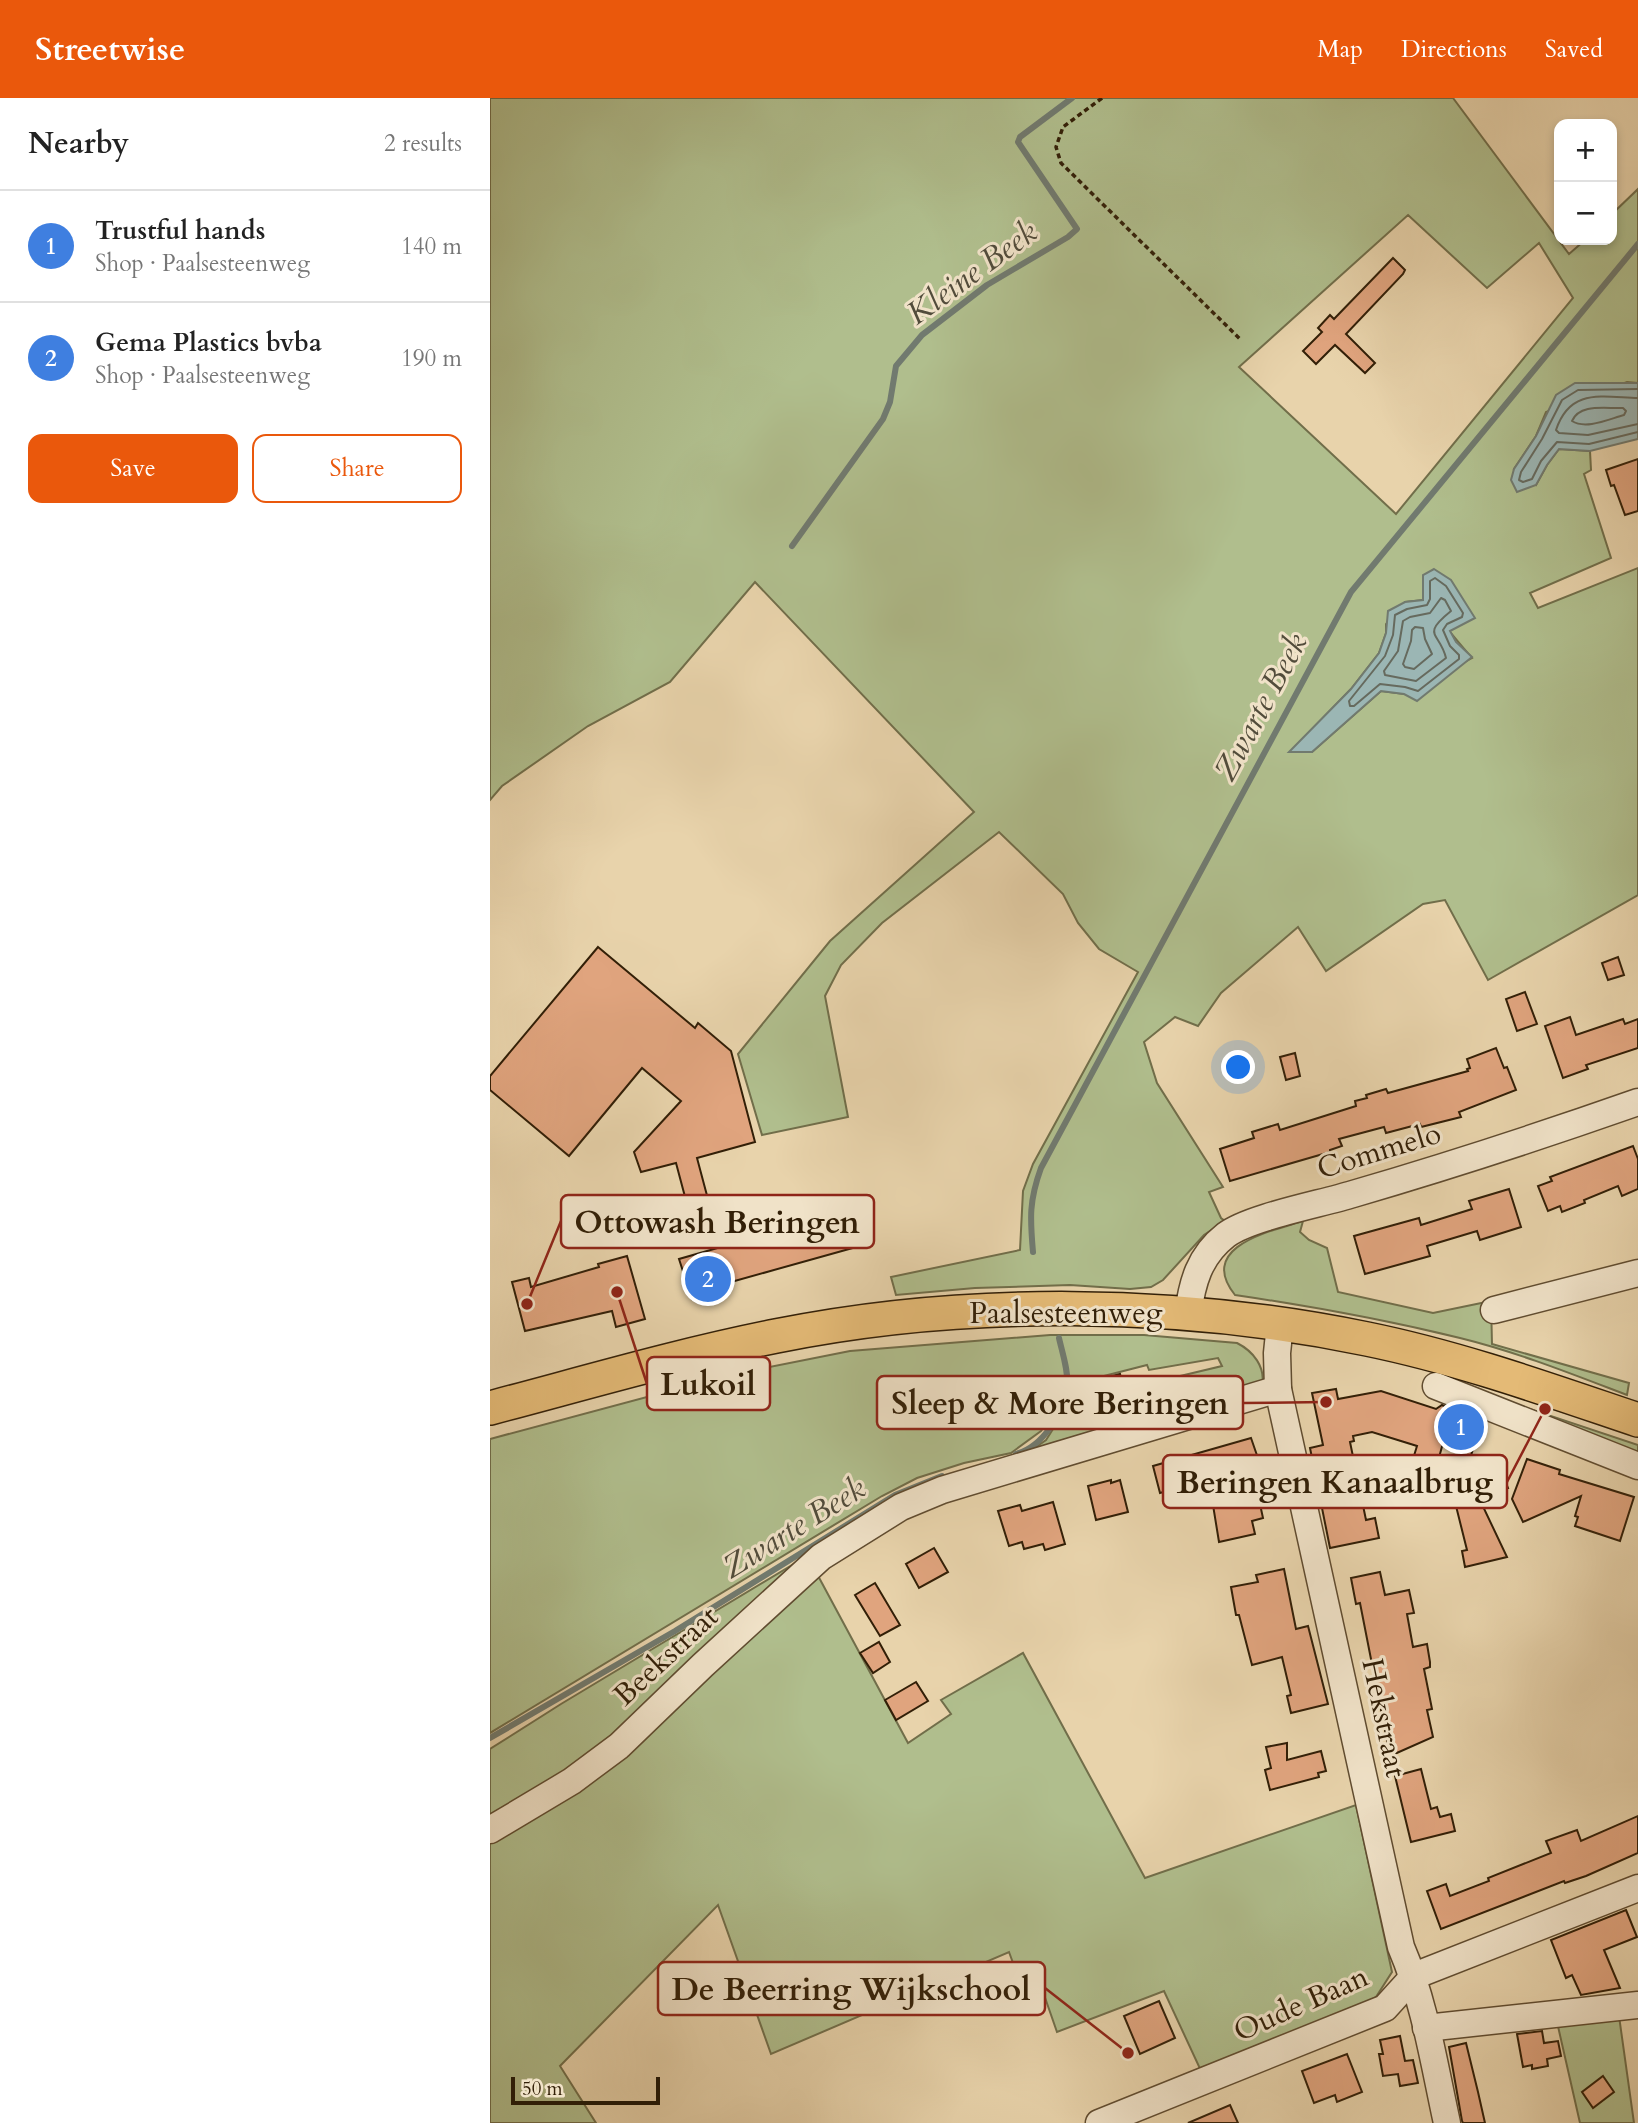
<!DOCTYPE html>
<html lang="en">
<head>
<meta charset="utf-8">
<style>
	:root { --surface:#fff; --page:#f6f6f6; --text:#222; --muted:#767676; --line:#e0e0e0; --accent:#ea580c }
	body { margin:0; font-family:Cardo,serif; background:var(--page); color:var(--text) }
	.controls { position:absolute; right:21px; top:21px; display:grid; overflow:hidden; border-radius:14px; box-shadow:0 4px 10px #0003 }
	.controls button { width:63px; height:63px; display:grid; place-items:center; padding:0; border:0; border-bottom:2px solid var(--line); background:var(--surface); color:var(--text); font:35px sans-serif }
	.scale { position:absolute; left:21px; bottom:18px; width:149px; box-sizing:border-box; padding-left:7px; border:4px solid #321f07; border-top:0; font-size:19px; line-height:24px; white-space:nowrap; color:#321f07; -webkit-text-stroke:5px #f0e2c8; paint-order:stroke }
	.you { position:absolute; left:749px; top:970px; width:24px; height:24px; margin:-18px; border:5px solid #fff; border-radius:50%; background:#1a73e8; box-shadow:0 0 0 10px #1a73e833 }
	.badge { display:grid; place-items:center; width:46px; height:46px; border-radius:50%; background:var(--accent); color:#fff; font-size:23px; font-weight:700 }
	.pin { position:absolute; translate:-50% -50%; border:4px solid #fff; box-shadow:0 2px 7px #0006 }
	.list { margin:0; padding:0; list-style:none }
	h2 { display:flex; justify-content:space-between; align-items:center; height:91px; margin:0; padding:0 28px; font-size:30px }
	h2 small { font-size:23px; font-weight:400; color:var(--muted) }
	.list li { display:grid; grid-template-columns:46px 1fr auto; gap:21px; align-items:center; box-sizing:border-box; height:112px; padding:0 28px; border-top:2px solid var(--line) }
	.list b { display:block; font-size:26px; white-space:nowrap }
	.list p { margin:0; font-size:23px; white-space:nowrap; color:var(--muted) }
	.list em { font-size:23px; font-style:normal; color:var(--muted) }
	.actions { display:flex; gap:14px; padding:21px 28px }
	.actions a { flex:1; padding:16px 0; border:2px solid var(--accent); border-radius:14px; text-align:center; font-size:24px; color:var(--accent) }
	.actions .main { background:var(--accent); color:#fff }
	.map { position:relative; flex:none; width:1148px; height:2025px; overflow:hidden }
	header { display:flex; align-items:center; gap:42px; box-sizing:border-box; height:98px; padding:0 35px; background:var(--accent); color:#fff }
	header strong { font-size:33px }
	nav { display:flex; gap:38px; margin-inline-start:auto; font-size:24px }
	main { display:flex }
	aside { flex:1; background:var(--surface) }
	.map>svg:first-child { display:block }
	.green { fill:#b0be8d; stroke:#716e4a; stroke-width:2; fill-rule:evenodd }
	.water { fill:#9bb6b4; stroke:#717a6f; stroke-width:2 }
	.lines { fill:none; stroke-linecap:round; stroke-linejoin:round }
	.shore { stroke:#666a5e; stroke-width:2 }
	.stream { stroke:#717a6f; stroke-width:6 }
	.building { fill:#e0a47e; stroke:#321f07; stroke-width:2 }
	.minor-casing { stroke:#604c30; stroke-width:29 }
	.major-casing { stroke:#321f07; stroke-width:36 }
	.path { stroke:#321f07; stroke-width:3.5; stroke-dasharray:5 3.5; stroke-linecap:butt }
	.minor { stroke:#f0e2c8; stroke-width:26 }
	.major { stroke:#e4ba76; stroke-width:33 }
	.labels { text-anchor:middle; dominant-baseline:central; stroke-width:6; stroke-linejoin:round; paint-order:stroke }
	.street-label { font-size:30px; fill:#321f07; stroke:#f0e2c8 }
	.water-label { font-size:32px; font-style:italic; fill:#524c3b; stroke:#f0e2c8 }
	.leader { fill:none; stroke:#8f2418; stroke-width:2.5 }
	.callout-dot { fill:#8f2418; stroke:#f0e2c8; stroke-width:2.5 }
	.callout { fill:#f0e2c8; stroke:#8f2418; stroke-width:2.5 }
	.callout-label { font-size:32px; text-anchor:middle; font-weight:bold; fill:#321f07 }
</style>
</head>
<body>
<header>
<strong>Streetwise</strong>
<nav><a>Map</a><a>Directions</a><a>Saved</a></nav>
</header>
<main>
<aside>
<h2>Nearby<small>2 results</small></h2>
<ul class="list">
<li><span class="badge" style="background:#3f7fe0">1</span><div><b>Trustful hands</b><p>Shop · Paalsesteenweg</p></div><em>140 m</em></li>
<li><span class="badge" style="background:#3f7fe0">2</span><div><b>Gema Plastics bvba</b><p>Shop · Paalsesteenweg</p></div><em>190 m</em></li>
</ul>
<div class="actions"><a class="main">Save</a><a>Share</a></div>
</aside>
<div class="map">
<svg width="1148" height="2025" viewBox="0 0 1148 2025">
	<rect width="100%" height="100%" fill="#e8d3ab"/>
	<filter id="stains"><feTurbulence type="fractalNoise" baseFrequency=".00286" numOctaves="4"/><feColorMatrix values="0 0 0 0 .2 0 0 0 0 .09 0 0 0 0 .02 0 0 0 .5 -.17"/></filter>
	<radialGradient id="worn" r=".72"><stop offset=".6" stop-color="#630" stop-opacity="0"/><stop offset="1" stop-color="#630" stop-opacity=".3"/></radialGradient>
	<g class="green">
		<path d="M0,0H963L1079,156L1095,142H1122V116L1148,91V285L1137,284L1056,314L1046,338L1024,371L1046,387L1057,367L1069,351L1100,353L1101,372L1094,376L1121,460L1040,495L1048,510L1148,470V797L998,882L955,802L933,806L836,873L808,829L731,895L708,928L685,919L654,944L667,985L733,1089L719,1094L731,1120L735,1123L714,1137L673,1182L661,1189L640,1191L580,1187L485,1190L406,1197L401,1179L530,1152L533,1093L543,1066L648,874L609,851L588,825L573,796L509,734L392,825L351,867L335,898L358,1019L272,1037L248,956L340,843L484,714L265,484L180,584L98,628L12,688L0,702ZM918,117L997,190L1049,145L1083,200L906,416L749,269ZM933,502C950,521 965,541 982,560L914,596L891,593L822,654H800L861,591L889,555L896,535V526L915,504Z"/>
		<path d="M813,1123L810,1134L819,1142L837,1150L848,1194L943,1215L1001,1203L1002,1246L1139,1285L1137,1297C1082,1276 1027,1254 970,1240C896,1222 820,1208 745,1197C706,1148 782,1133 813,1123Z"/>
		<path d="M560,1237H654L747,1245C763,1253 776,1269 772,1288L762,1293L625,1332L436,1392L411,1404L336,1448L306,1473L116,1647L68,1683L0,1722V1651L71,1606L430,1390L530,1360L556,1342L575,1312L568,1310L551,1333L521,1355L474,1365L427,1380L392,1398L0,1635V1341L239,1277L360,1253ZM728,1260L732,1268L665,1284L669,1296L618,1309L610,1279L657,1267L659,1272Z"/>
		<polygon points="1025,1306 1148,1347 1148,1361"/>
		<polygon points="326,1474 418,1645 461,1616 451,1602 533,1555 655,1780 866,1707 902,1874 886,1899 852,1918 712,1975 674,1893 567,1934 544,1868 526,1873 519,1854 281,1956 228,1807 70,1968 106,2025 0,2025 0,1739"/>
		<polygon points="1129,1918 1144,2025 1090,2025 1067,1924"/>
	</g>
	<g class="water">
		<polygon points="1085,285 1148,285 1148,341 1100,353 1069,351 1057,367 1046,387 1027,394 1021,382 1024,371 1046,338 1066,297"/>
		<polygon points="944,471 961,482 985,520 960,533 966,544 982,559 927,603 914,596 891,593 822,654 799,654 861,591 889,555 896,535 898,513 915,504 933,502 933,477"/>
	</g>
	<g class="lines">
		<g class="shore">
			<polyline points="1148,291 1088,292 1072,302 1052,341 1031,374 1029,382 1033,384 1042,381 1051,363 1067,344 1099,346 1148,334"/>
			<path d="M1148,300C1111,299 1080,290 1066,332L1069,335L1098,337L1148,326"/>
			<path d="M1133,310L1136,313L1134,317C1119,321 1096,332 1082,323C1090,305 1116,311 1133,310Z"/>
			<polygon points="945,480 956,488 973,515 972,519 957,526 953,532 960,548 969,557 969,561 928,593 915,589 890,586 864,608 860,608 859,603 895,558 903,537 905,517 917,511 937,507 940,501 940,483"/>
			<path d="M951,500L955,502L961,513C930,538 950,534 956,560L926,583L895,577L894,573L908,553L913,523L920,519L940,515Z"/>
			<polygon points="925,529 933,530 935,541 942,556 924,571 915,569 913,566 921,543 922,532"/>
		</g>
		<g class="stream">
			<polyline points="302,448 393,321 400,304 406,268 432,237 497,187 578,139 587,131 528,44 530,39 582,0"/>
			<path d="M543,1154C540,1120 539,1103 551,1070L861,494L1148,146"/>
			<path d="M526,1356C554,1348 572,1316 577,1289C579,1274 572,1254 569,1240"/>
			<polyline points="0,1640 185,1533 405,1397 452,1378"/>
		</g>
	</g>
	<g class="building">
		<polygon points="903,160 915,172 913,176 856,236 885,265 875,275 845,247 826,266 813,253 832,234 828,230 840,217 844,221"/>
		<polygon points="1148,361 1148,413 1135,417 1124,387 1121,388 1116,372"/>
		<polygon points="108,849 205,930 208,925 241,953 265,1044 207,1060 223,1120 202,1125 186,1065 151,1074 144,1054 191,1003 152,970 79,1058 0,992 0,978"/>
		<polygon points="1128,859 1134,877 1118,882 1112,865"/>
		<polygon points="1035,894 1047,926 1027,933 1016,901"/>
		<polygon points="1080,919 1086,937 1133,921 1135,926 1148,921 1148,950 1096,967 1098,971 1073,980 1055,928"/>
		<polygon points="1006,950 1014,970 1017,969 1026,992 969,1014 971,1019 931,1029 930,1026 896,1035 894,1029 849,1041 852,1048 840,1052 840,1054 740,1083 730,1051 764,1040 762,1034 788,1026 790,1032 866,1008 865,1003 877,1000 876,997 896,991 898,995 978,973 977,971 980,970 977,961"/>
		<polygon points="805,955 810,978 796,982 790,959"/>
		<polygon points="1143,1048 1148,1061 1148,1091 1132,1098 1128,1088 1094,1102 1095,1105 1072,1114 1070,1108 1058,1113 1048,1088 1062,1083 1060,1079"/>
		<polygon points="1019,1091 1031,1129 990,1142 987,1133 937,1148 940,1158 875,1176 864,1138 929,1120 931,1127 982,1111 979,1103"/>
		<polygon points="366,1108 377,1146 241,1184 242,1190 202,1201 189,1161 301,1129 303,1137 350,1124 347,1113"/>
		<polygon points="137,1158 155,1221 126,1229 122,1213 35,1233 22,1184 39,1180 41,1189 109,1169 108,1166"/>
		<polygon points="630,1276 634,1291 619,1294 615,1280"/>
		<polygon points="846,1291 848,1301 891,1293 946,1311 952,1307 958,1310 957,1314 961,1315 943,1382 919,1374 927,1348 882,1334 863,1338 864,1343 860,1344 876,1422 885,1420 889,1440 840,1450 820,1350 833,1347 822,1295"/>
		<polygon points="969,1318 991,1326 976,1373 980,1381 1011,1373 1018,1390 988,1398 1017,1459 975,1469 972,1453 977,1452 965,1404 972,1402"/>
		<polygon points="761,1340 770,1366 670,1395 663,1368"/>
		<polygon points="1037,1361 1070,1372 1069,1376 1144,1399 1130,1443 1085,1428 1088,1419 1085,1418 1091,1398 1033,1424 1022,1401"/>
		<polygon points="621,1382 621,1385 630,1382 638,1414 606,1422 598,1388"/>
		<polygon points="768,1397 773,1420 762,1423 765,1436 729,1444 723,1407"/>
		<polygon points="563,1404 575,1446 555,1452 553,1446 534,1451 532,1444 519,1448 508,1413 530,1407 532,1413"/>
		<polygon points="444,1450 458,1474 429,1490 416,1466"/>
		<polygon points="794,1471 806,1531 818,1528 838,1606 801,1615 797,1598 801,1597 792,1559 762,1567 749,1517 746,1517 741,1489 768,1484 766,1477"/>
		<polygon points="890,1474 895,1497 919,1492 924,1515 917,1516 923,1549 937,1546 940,1564 940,1569 934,1571 942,1611 937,1612 943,1639 900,1658 870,1505 866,1506 861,1480"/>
		<polygon points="385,1485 410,1527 390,1538 365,1497"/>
		<polygon points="389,1544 400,1564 383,1575 370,1555"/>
		<polygon points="426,1584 438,1603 406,1622 395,1602"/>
		<polygon points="797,1645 797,1662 831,1653 836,1673 828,1675 829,1679 780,1692 775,1672 781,1670 776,1649"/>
		<polygon points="931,1671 941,1711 947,1709 950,1719 961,1716 965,1733 921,1744 905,1678"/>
		<polygon points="1148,1718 1148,1755 1096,1778 1075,1785 1074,1783 951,1831 937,1793 956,1786 960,1798 999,1783 998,1780 1061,1755 1056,1743 1087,1732 1091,1743"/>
		<polygon points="1136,1812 1147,1839 1114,1852 1130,1890 1091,1897 1082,1877 1076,1880 1061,1842"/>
		<polygon points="669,1903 685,1940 650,1956 634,1918"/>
		<polygon points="1052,1933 1054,1945 1068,1943 1071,1958 1057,1961 1058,1968 1042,1971 1042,1967 1033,1969 1027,1936"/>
		<polygon points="910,1938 915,1963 923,1962 928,1985 910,1988 908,1976 893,1978 889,1956 893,1956 890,1942"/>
		<polygon points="976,1945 988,1994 995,2025 973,2025 972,2023 959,1949"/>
		<polygon points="857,1956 872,1994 847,2004 845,1997 824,2005 812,1973"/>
		<polygon points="1113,1978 1124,1994 1103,2010 1092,1994"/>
		<polygon points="740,2007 748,2025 698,2025"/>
	</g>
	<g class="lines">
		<g class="minor-casing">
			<g id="minor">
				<polyline points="1004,1212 1148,1175"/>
				<path d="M698,1216C702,1185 709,1158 736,1137C760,1119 831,1106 863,1096C959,1068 1054,1037 1148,1004"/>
				<path d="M790,1226L787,1255L788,1291L911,1849C935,1905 944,1966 957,2025"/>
				<polyline points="946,1288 1148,1368"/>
				<polyline points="0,1732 82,1683 129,1648 213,1567 331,1459 411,1409 452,1392 788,1291"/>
				<polyline points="936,1930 1148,1907"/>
				<polyline points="609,2025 895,1910 924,1878 1148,1790"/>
			</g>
		</g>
		<g class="major-casing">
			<path id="major" d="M0,1310C95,1285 190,1257 286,1238C474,1200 689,1202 877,1241C970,1260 1059,1292 1148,1322"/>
		</g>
		<polyline class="path" points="612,0 573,29 566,49 571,65 751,242"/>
		<use href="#minor" class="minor"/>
		<use href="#major" class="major"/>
	</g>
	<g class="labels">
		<g class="street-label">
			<text transform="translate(889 1053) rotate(-17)">Commelo</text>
			<text x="576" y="1215">Paalsesteenweg</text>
			<text transform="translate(176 1558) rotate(-43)">Beekstraat</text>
			<text transform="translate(894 1620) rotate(78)">Hekstraat</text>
			<text transform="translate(811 1906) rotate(-24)">Oude Baan</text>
		</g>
		<g class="water-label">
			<text transform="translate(482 175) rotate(-36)">Kleine Beek</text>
			<text transform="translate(771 609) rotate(-62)">Zwarte Beek</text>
			<text transform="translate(304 1430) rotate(-32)">Zwarte Beek</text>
		</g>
	</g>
	<path class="leader" d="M37 1206L71 1123M127 1194L157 1286M836 1304L753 1305M1055 1311L1017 1384M638 1955L555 1890"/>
	<g class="callout-dot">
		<circle cx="37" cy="1206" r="7"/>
		<circle cx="127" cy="1194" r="7"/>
		<circle cx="836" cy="1304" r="7"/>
		<circle cx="1055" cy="1311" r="7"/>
		<circle cx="638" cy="1955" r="7"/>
	</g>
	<g class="callout">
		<rect x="71" y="1097" width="313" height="53" rx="7"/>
		<rect x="157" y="1259" width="123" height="53" rx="7"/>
		<rect x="387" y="1278" width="366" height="53" rx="7"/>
		<rect x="673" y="1357" width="344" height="53" rx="7"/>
		<rect x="168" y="1864" width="387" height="53" rx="7"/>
	</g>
	<g class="callout-label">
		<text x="227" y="1135">Ottowash Beringen</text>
		<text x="218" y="1297">Lukoil</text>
		<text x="570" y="1316">Sleep &amp; More Beringen</text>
		<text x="845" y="1395">Beringen Kanaalbrug</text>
		<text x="361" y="1902">De Beerring Wijkschool</text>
	</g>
	<rect width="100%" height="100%" filter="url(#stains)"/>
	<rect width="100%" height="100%" fill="url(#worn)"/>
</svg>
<div class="controls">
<button>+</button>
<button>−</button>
</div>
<div class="scale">50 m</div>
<div class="you"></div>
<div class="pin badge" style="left:971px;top:1329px;background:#3f7fe0">1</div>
<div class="pin badge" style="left:218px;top:1181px;background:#3f7fe0">2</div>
</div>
</main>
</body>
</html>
